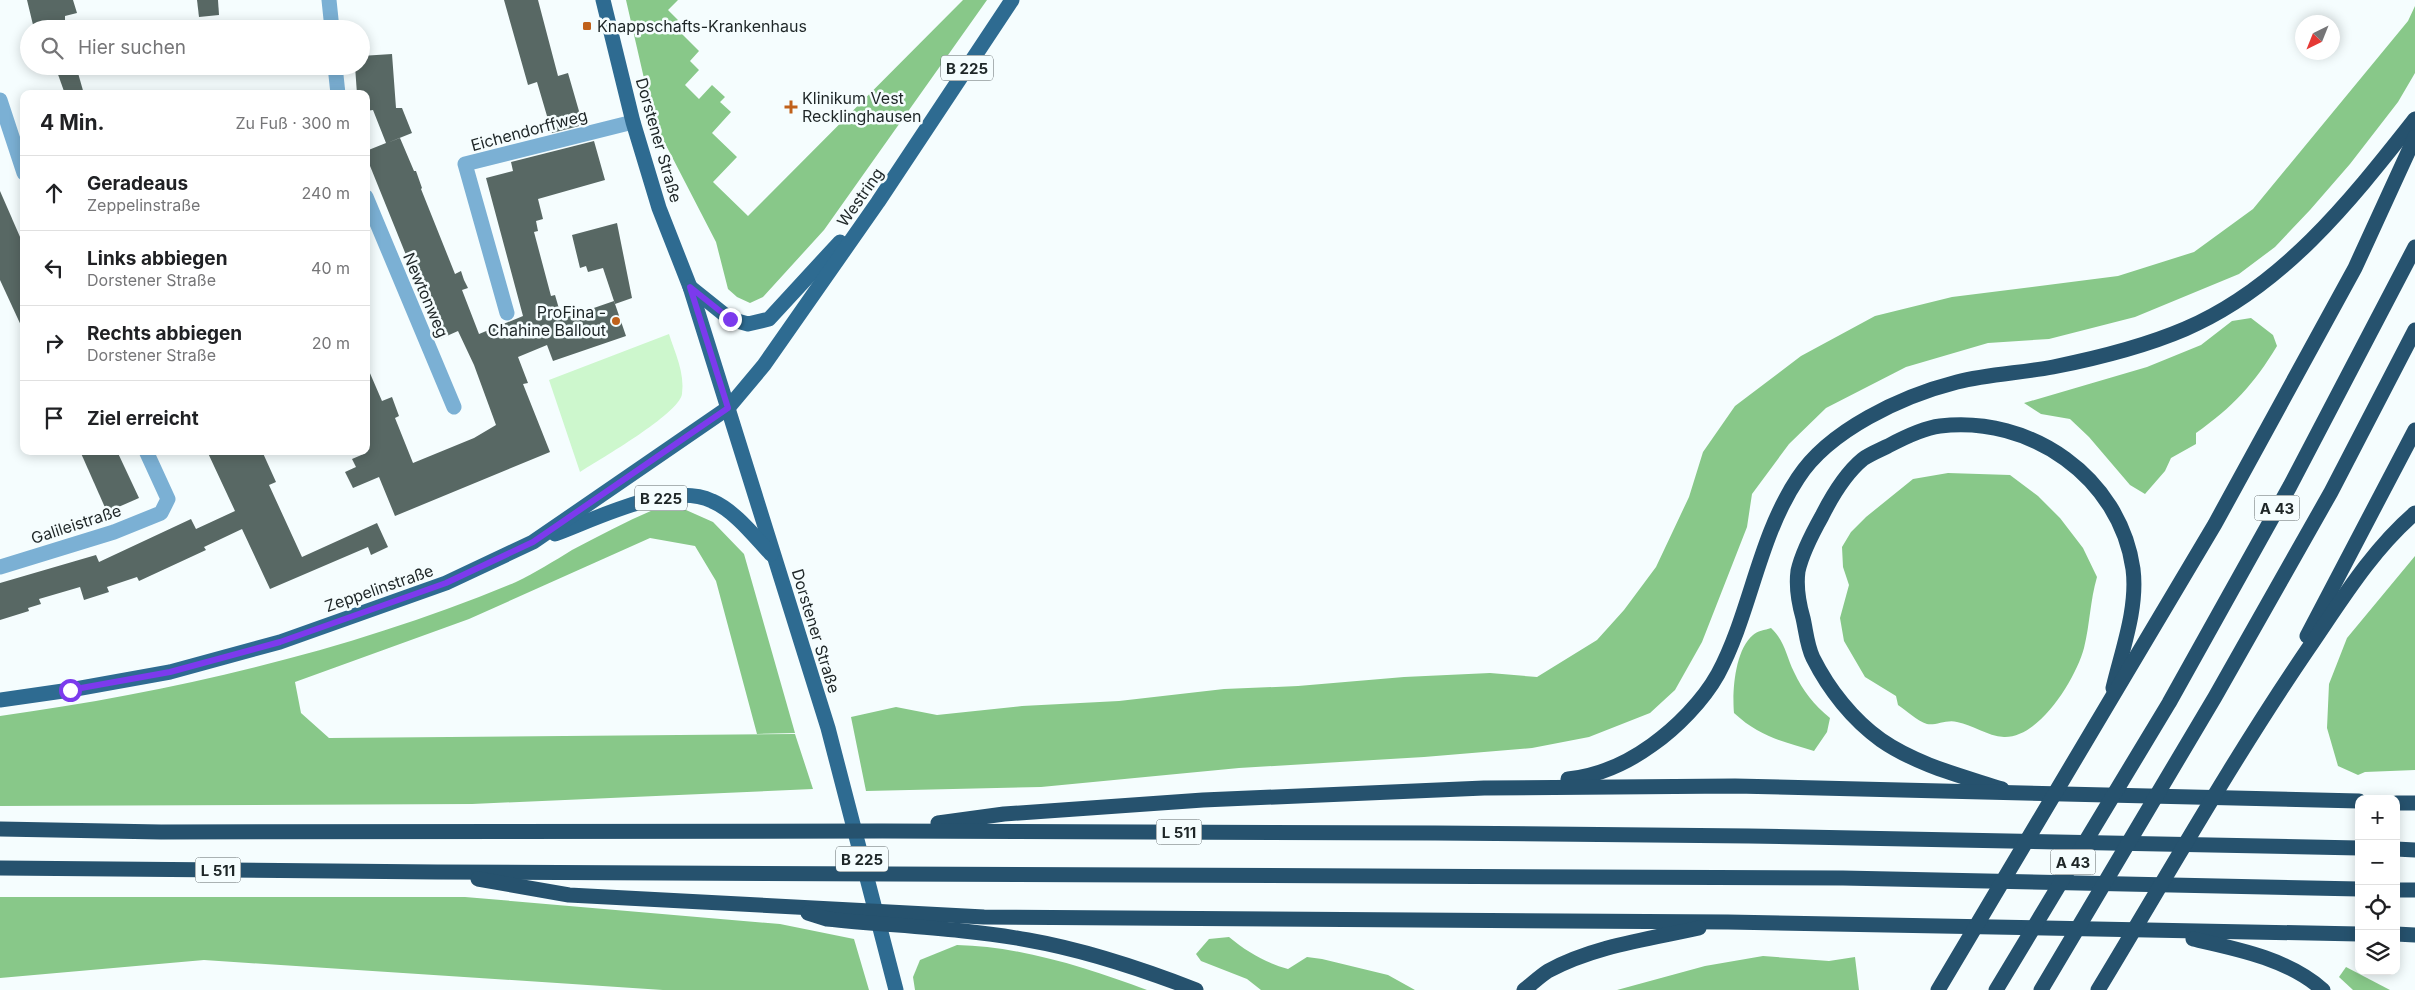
<!DOCTYPE html>
<html lang="de">
<head>
<meta charset="utf-8">
<style>
	:root { --surface:#fff; --page:#f6f6f6; --text:#202124; --muted:#757577; --line:#e0e0e0 }
	body { margin:0; font-family:Inter,sans-serif; background:var(--page); color:var(--text) }
	.controls { position:absolute; right:15px; bottom:15px; display:grid; overflow:hidden; border-radius:10px; box-shadow:0 2px 12px #0003 }
	.controls button { width:45px; height:45px; display:grid; place-items:center; padding:0; border:0; border-bottom:1px solid var(--line); background:var(--surface); color:var(--text); font:25px sans-serif }
	.compass { position:absolute; left:2295px; top:15px; width:45px; height:45px; border-radius:50%; background:var(--surface); box-shadow:0 2px 12px #0003; rotate:223deg }
	.stop { position:absolute; width:15px; height:15px; margin:-11px; border:4px solid #7c3aed; border-radius:50%; background:#fff }
	.stop.end { background:#7c3aed; border-color:#fff; box-shadow:0 1px 5px #0008 }
	.list { margin:0; padding:0; list-style:none }
	h2 { display:flex; justify-content:space-between; align-items:center; height:65px; margin:0; padding:0 20px; font-size:21px }
	h2 small { font-size:16px; font-weight:400; color:var(--muted) }
	.list li { display:grid; grid-template-columns:32px 1fr auto; gap:15px; align-items:center; box-sizing:border-box; height:75px; padding:0 20px; border-top:1px solid var(--line) }
	.list b { display:block; font-size:19px; white-space:nowrap }
	.list p { margin:0; font-size:16px; white-space:nowrap; color:var(--muted) }
	.list em { font-size:16px; font-style:normal; color:var(--muted) }
	.icon { flex:none; width:28px; height:28px; fill:none; stroke:currentColor; stroke-width:2; stroke-linecap:round; stroke-linejoin:round }
	.map { position:relative; flex:none; width:2415px; height:990px; overflow:hidden }
	.search { position:absolute; background:var(--surface); box-shadow:0 2px 12px #0003; left:20px; top:20px; width:350px; height:55px; display:flex; align-items:center; gap:12px; box-sizing:border-box; padding:0 18px; border-radius:28px; color:var(--muted); font-size:19px }
	.panel { position:absolute; background:var(--surface); box-shadow:0 2px 12px #0003; left:20px; top:90px; width:350px; height:365px; border-radius:10px }
	.map>svg:first-child { display:block }
	.green { fill:#cdf7cd }
	.forest { fill:#88c889 }
	.building { fill:#586864 }
	.lines { fill:none; stroke-linecap:round; stroke-linejoin:round }
	.minor { stroke:#7bb0d4; stroke-width:15 }
	.major { stroke:#2e6b91; stroke-width:15 }
	.highway { stroke:#26526e; stroke-width:15 }
	.route { stroke:#7c3aed; stroke-width:6 }
	.poi-dot { fill:#c0611b; stroke:#f5fdfe; stroke-width:2 }
	.labels { text-anchor:middle; dominant-baseline:central; stroke-width:5; stroke-linejoin:round; paint-order:stroke }
	.shield { fill:#f5fdfe; stroke:#5e6668; stroke-width:1 }
	.shield-label { font-size:15px; font-weight:bold; fill:#1e2627 }
	.poi-label { font-size:16px; fill:#1e2627; stroke:#f5fdfe; text-anchor:start }
	.street-label { font-size:16px; fill:#1e2627; stroke:#f5fdfe }
</style>
</head>
<body>
<div class="map">
<svg width="2415" height="990" viewBox="0 0 2415 990">
	<rect width="100%" height="100%" fill="#f5fdfe"/>
	<path class="green" d="M669,334C675,353 685,373 682,394C679,414 600,459 580,472L549,380Z"/>
	<g class="forest">
		<polygon points="626,0 678,0 668,10 678,20 673,25 699,51 690,61 699,70 685,85 699,99 712,85 725,97 720,102 731,112 712,133 737,157 713,182 748,216 963,0 987,0 824,230 763,297 750,303 737,297 728,289 716,242 654,122"/>
		<polygon points="2415,6 2415,73 2398,102 2350,164 2310,210 2275,247 2239,274 2135,317 2049,339 1988,343 1906,367 1826,408 1789,444 1752,494 1747,527 1702,642 1675,690 1650,713 1589,737 1532,748 1424,757 1239,768 1041,787 866,791 851,717 896,707 937,715 1022,706 1119,701 1224,689 1298,686 1404,677 1490,673 1537,677 1597,640 1624,610 1656,567 1689,497 1703,452 1735,406 1801,356 1875,316 1952,297 2118,276 2194,252 2253,209 2408,21"/>
		<path d="M2251,318L2273,335L2277,346C2254,384 2233,407 2196,433V444L2171,458L2165,471L2145,494L2130,485L2089,437L2070,419L2041,414L2024,403L2147,367L2201,345L2232,321Z"/>
		<path d="M1948,473L2010,475L2038,496L2060,518L2083,548L2097,577C2090,601 2090,624 2084,648C2076,678 2040,738 2004,737C1987,736 1973,725 1957,722C1947,719 1935,726 1927,724C1917,721 1906,710 1898,705L1896,696L1865,677L1844,641L1840,618L1849,585L1843,567L1842,547L1851,532L1866,517L1913,479Z"/>
		<path d="M653,510H686L713,522L744,554L795,733L757,734L716,581L695,546L650,538L469,619L295,682L301,713L329,738L795,734L813,789L472,804L0,806V716C174,692 353,650 516,582C535,573 554,561 572,550C599,536 625,522 653,510Z"/>
		<polygon points="2415,556 2415,770 2365,772 2358,775 2338,766 2327,728 2329,684 2347,638"/>
		<path d="M1771,628C1785,641 1786,656 1794,672C1803,691 1814,705 1830,718L1827,732L1814,751C1782,741 1760,737 1734,713C1732,691 1735,650 1753,635C1757,631 1765,630 1771,628Z"/>
		<polygon points="0,897 465,897 780,924 854,939 869,990 663,990 204,960 0,978"/>
		<path d="M1229,937C1247,952 1266,963 1288,969L1307,957L1322,959L1388,975L1415,990H1261L1247,979L1201,961L1196,954L1209,939Z"/>
		<path d="M957,945C1019,946 1088,968 1147,990H915L913,977L920,960Z"/>
		<polygon points="1763,956 1829,961 1855,957 1859,990 1617,990 1705,966"/>
		<polygon points="2346,967 2390,990 2353,990 2339,977"/>
	</g>
	<g class="building">
		<polygon points="27,0 73,0 77,13 65,16 65,27 34,29"/>
		<polygon points="197,0 218,0 219,15 199,17"/>
		<polygon points="504,0 538,0 558,76 568,73 583,125 552,133 537,82 528,85"/>
		<polygon points="392,54 396,108 402,108 412,133 387,143 400,138 414,171 416,171 422,188 421,189 455,274 461,271 464,280 468,288 462,290 479,334 523,316 486,178 513,171 511,162 594,141 605,180 538,199 543,219 536,221 538,231 534,232 551,296 555,295 562,319 614,301 626,336 553,361 547,345 518,357 528,383 523,384 550,452 395,516 379,477 353,488 345,472 356,467 352,459 366,453 366,364 382,401 392,397 399,416 395,418 413,463 474,438 496,425 474,365 458,331 440,339 366,156 366,151 386,143 373,110 366,111 366,94 357,94 355,66 361,66 361,56"/>
		<polygon points="55,66 76,66 84,94 65,94"/>
		<polygon points="0,191 24,246 24,332 0,280"/>
		<polygon points="617,223 632,298 615,304 603,268 588,272 586,266 580,268 572,235"/>
		<polygon points="80,451 117,451 139,498 107,512"/>
		<polygon points="207,451 262,451 276,482 269,485 302,557 377,523 388,547 371,555 368,547 270,589 242,529 204,547 206,550 139,581 137,577 107,587 109,592 84,600 80,587 39,599 41,604 28,608 29,611 0,620 0,583 96,555 99,562 191,519 196,529 235,511"/>
	</g>
	<g class="lines">
		<g class="minor">
			<polyline points="329,0 332,29"/>
			<polyline points="335,66 338,94"/>
			<polyline points="0,100 24,173"/>
			<polyline points="366,197 454,407"/>
			<polyline points="507,313 465,164 633,122"/>
			<polyline points="0,567 114,532 161,513 168,499 146,451"/>
		</g>
		<g class="major">
			<polyline points="603,0 633,122 659,208 690,287 828,728 896,990"/>
			<polyline points="690,287 730,319 748,324 769,319 840,242"/>
			<path d="M555,534C596,519 669,481 712,501C735,511 754,536 771,554"/>
			<polyline points="0,700 70,690 170,672 280,642 446,583 533,542 728,408 764,365 878,202 1012,0"/>
		</g>
		<g class="highway">
			<polyline points="2307,636 2415,430"/>
			<path d="M1568,779C1598,776 1627,763 1652,745C1676,728 1703,701 1718,674C1751,612 1758,538 1798,478C1829,430 1902,396 1957,382C1988,374 2021,373 2053,367C2098,358 2143,347 2185,329C2283,287 2351,200 2415,119"/>
			<path d="M2002,789C1962,776 1917,765 1881,740C1853,720 1829,690 1813,658C1807,646 1806,631 1803,618C1799,604 1796,586 1798,571C1802,553 1813,532 1822,516C1832,496 1846,473 1863,459C1870,454 1880,450 1888,446C1903,438 1923,428 1940,426C2030,415 2120,477 2133,569C2138,608 2122,650 2113,688"/>
			<polyline points="2396,803 2415,803"/>
			<polyline points="938,823 1004,814 1203,800 1484,788 1735,786 2359,801"/>
			<polyline points="0,829 161,832 882,831 1436,833 1749,836 2359,848"/>
			<polyline points="2396,849 2415,850"/>
			<polyline points="0,868 437,872 1843,878 2359,889"/>
			<polyline points="478,879 569,895 984,917 1728,922 2359,934"/>
			<polyline points="2396,890 2415,890"/>
			<path d="M808,913L827,919C894,926 962,928 1028,940C1085,950 1142,969 1196,990"/>
			<polyline points="2396,934 2415,935"/>
			<path d="M2193,939C2238,949 2288,959 2323,990"/>
			<path d="M1524,990C1532,984 1540,976 1548,971C1594,946 1649,939 1699,928"/>
			<polyline points="1938,990 2215,524 2355,268 2415,137"/>
			<polyline points="1996,990 2169,703 2290,486 2415,247"/>
			<polyline points="2041,990 2215,697 2331,492 2415,330"/>
			<path d="M2098,990C2167,876 2233,759 2308,649C2341,601 2371,551 2415,513"/>
		</g>
	</g>
	<g class="lines">
		<polyline class="route" points="70,690 170,672 280,642 446,583 533,542 728,408 690,287 730,319"/>
	</g>
	<g class="poi-dot">
		<rect x="582" y="21" width="10" height="10" rx="2.5"/>
		<path d="M788.5 99.5h5v5h5v5h-5v5h-5v-5h-5v-5h5z"/>
		<circle cx="616" cy="321" r="5"/>
	</g>
	<g class="labels">
		<g class="shield">
			<rect x="941" y="55.5" width="52" height="25" rx="4"/>
			<rect x="635" y="485.5" width="52" height="25" rx="4"/>
			<rect x="2254.5" y="495.5" width="45" height="25" rx="4"/>
			<rect x="1156.5" y="819.5" width="45" height="25" rx="4"/>
			<rect x="836" y="846.5" width="52" height="25" rx="4"/>
			<rect x="2050.5" y="849.5" width="45" height="25" rx="4"/>
			<rect x="195.5" y="857.5" width="45" height="25" rx="4"/>
		</g>
		<g class="shield-label">
			<text x="967" y="68">B 225</text>
			<text x="661" y="498">B 225</text>
			<text x="2277" y="508">A 43</text>
			<text x="1179" y="832">L 511</text>
			<text x="862" y="859">B 225</text>
			<text x="2073" y="862">A 43</text>
			<text x="218" y="870">L 511</text>
		</g>
		<g class="poi-label">
			<text x="597" y="26">Knappschafts-Krankenhaus</text>
			<text x="802" y="98">Klinikum Vest<tspan x="802" dy="18">Recklinghausen</tspan></text>
			<text x="606" y="312" text-anchor="end">ProFina -<tspan x="606" dy="18">Chahine Ballout</tspan></text>
		</g>
		<g class="street-label">
			<text transform="translate(529 130) rotate(-15)">Eichendorffweg</text>
			<text transform="translate(659 140) rotate(74)">Dorstener Straße</text>
			<text transform="translate(860 197) rotate(-55)">Westring</text>
			<text transform="translate(426 295) rotate(67)">Newtonweg</text>
			<text transform="translate(76 524) rotate(-18)">Galileistraße</text>
			<text transform="translate(379 588) rotate(-19)">Zeppelinstraße</text>
			<text transform="translate(816 631) rotate(73)">Dorstener Straße</text>
		</g>
	</g>
</svg>
<div class="controls">
<button>+</button>
<button>−</button>
<button><svg class="icon" aria-label="locate" viewBox="0 0 24 24"><circle cx="12" cy="12" r="6"/><path d="M12 2v4M12 18v4M2 12h4M18 12h4"/></svg></button>
<button><svg class="icon" aria-label="layers" viewBox="0 0 24 24"><path d="M12 4l9 5-9 5-9-5zM3 14l9 5 9-5"/></svg></button>
</div>
<svg class="compass" viewBox="-18 -18 36 36"><path d="M0-13l5 13h-10z" fill="#e53935"/><path d="M0 13l5-13h-10z" fill="#757577"/></svg>
<div class="stop" style="left:70px;top:690px"></div>
<div class="stop end" style="left:730px;top:319px"></div>
<div class="search"><svg class="icon" aria-label="search" viewBox="0 0 24 24"><circle cx="10" cy="10" r="6"/><path d="M15 15l6 6"/></svg>Hier suchen</div>
<section class="panel">
<h2>4 Min.<small>Zu Fuß · 300 m</small></h2>
<ul class="list">
<li><svg class="icon" aria-label="ahead" viewBox="0 0 24 24"><path d="M12 20V5M6 11l6-6 6 6"/></svg><div><b>Geradeaus</b><p>Zeppelinstraße</p></div><em>240 m</em></li>
<li><svg class="icon" aria-label="left" viewBox="0 0 24 24"><path d="M17 20v-9H6M10 6l-5 5 5 5"/></svg><div><b>Links abbiegen</b><p>Dorstener Straße</p></div><em>40 m</em></li>
<li><svg class="icon" aria-label="right" viewBox="0 0 24 24"><path d="M7 20v-9h11M14 6l5 5-5 5"/></svg><div><b>Rechts abbiegen</b><p>Dorstener Straße</p></div><em>20 m</em></li>
<li><svg class="icon" aria-label="arrive" viewBox="0 0 24 24"><path d="M6 21V4h12l-3 4 3 4H6"/></svg><div><b>Ziel erreicht</b></div></li>
</ul>
</section>
</div>
</body>
</html>
